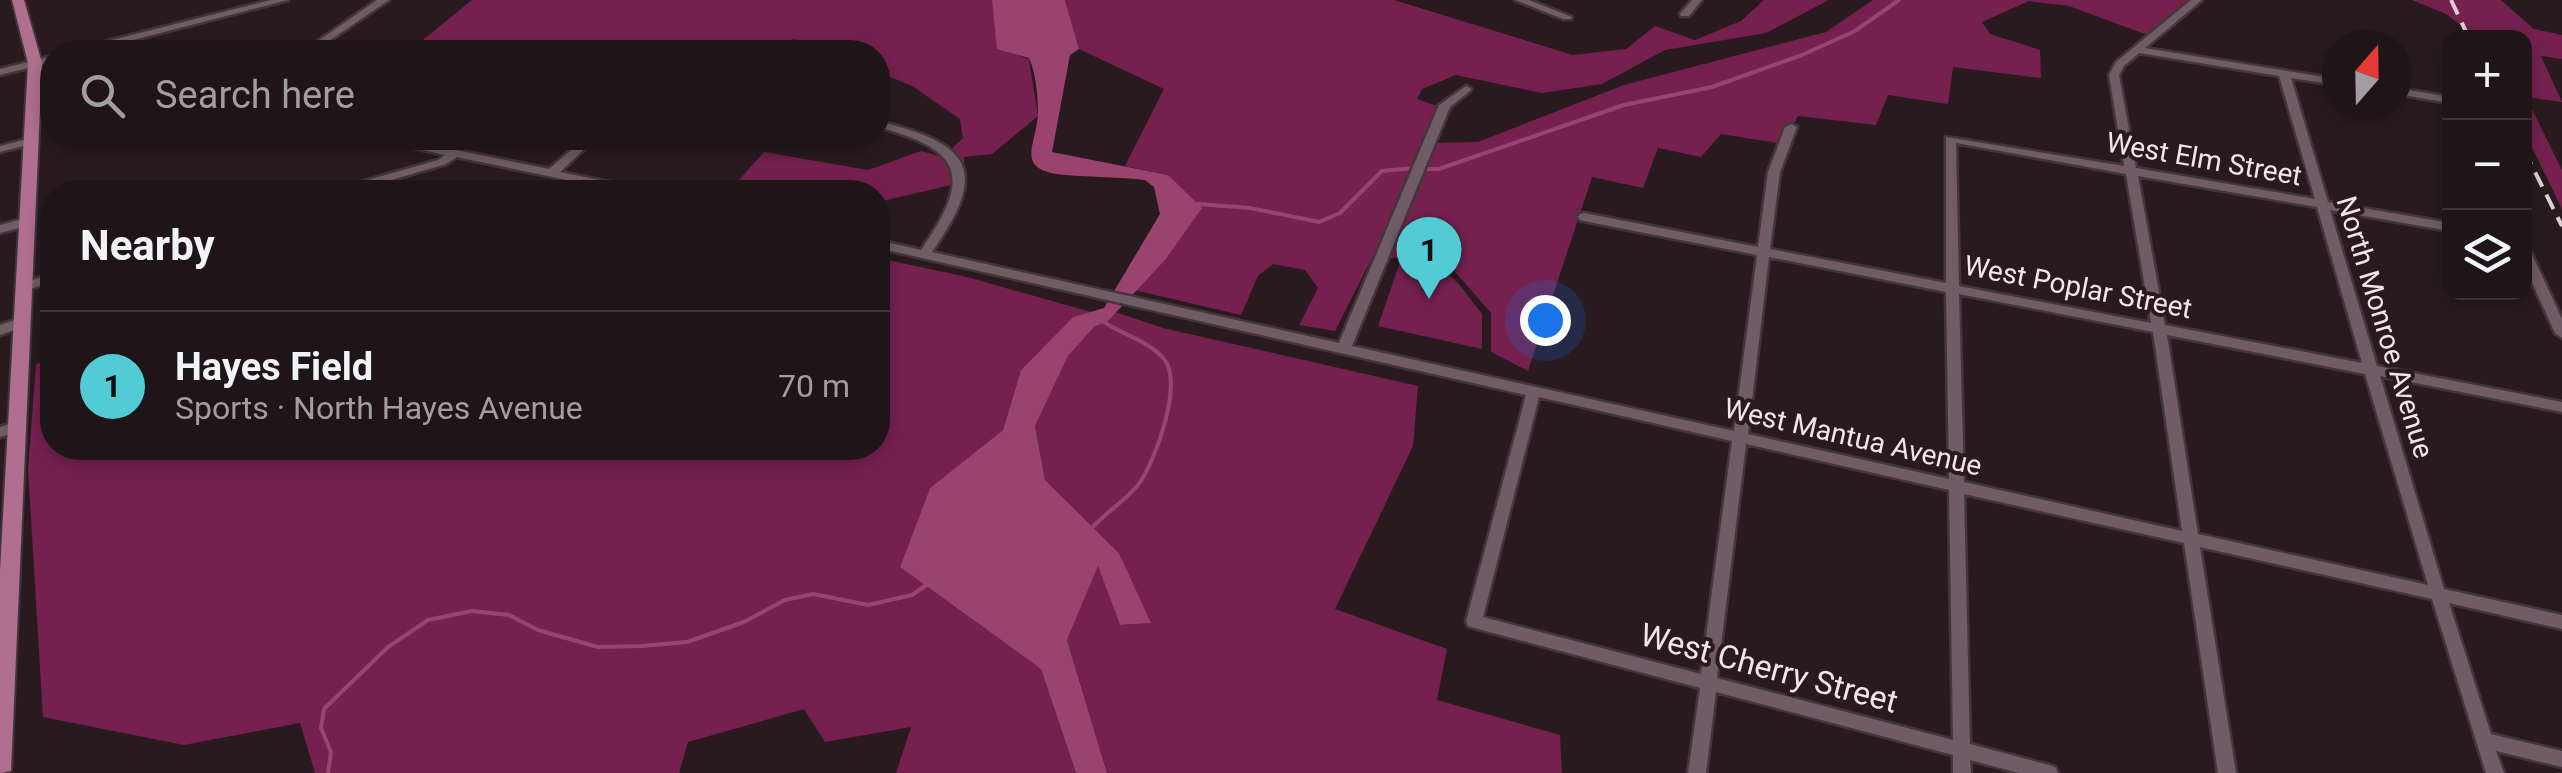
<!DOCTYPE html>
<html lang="en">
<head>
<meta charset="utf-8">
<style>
	:root { --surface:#1f1418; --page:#271d21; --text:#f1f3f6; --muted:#a19ea2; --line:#3c3337; --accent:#51ccd4 }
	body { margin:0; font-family:Roboto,sans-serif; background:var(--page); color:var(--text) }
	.controls { position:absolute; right:30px; top:30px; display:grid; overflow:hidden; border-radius:20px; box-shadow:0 5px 15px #0003 }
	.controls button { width:90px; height:90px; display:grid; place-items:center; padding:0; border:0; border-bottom:2px solid var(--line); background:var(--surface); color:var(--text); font:50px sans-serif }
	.compass { position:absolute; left:2322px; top:30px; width:90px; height:90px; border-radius:50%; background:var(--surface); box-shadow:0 5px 15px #0003; rotate:20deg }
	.you { position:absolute; left:1545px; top:320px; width:35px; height:35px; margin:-25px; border:8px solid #fff; border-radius:50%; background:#1a73e8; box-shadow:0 0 0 15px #1a73e833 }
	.badge { display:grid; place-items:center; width:65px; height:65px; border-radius:50%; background:var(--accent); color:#111; font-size:32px; font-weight:700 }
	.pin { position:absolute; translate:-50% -82px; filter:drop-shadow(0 2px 5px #0008) }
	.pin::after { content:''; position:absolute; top:52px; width:35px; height:30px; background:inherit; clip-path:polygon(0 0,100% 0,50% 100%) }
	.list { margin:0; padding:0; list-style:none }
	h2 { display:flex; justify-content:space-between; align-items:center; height:130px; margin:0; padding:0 40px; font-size:42px }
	h2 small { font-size:32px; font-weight:400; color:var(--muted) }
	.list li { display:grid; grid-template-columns:65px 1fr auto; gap:30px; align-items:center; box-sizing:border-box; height:150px; padding:0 40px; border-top:2px solid var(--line) }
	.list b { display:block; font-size:38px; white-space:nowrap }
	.list p { margin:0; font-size:32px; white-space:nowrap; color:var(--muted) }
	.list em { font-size:32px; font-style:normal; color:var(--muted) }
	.icon { flex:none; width:55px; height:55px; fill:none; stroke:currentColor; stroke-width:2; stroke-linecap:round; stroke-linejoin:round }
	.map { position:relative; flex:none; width:2562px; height:773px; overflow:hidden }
	.search { position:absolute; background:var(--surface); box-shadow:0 5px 15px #0003; left:40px; top:40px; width:850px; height:110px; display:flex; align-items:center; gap:25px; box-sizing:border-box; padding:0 35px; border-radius:40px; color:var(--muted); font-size:38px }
	.panel { position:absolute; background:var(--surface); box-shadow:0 5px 15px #0003; left:40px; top:180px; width:850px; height:280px; border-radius:40px }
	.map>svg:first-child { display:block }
	.green { fill:#74214e }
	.water { fill:#9b436f }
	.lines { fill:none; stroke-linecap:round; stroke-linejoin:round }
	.stream { stroke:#9b436f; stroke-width:4 }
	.minor-casing { stroke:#42363b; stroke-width:5 }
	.major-casing { stroke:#42363b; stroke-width:4 }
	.minor { fill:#6f5c64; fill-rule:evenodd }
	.major { fill:#af708d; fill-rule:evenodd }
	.rail { stroke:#dacfd3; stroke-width:4; stroke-dasharray:16 9; stroke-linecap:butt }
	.labels { text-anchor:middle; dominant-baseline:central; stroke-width:8; stroke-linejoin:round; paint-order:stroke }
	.street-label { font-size:28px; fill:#f1e6ea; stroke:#291a20 }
	.near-street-label { font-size:32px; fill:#f1e6ea; stroke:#291a20 }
</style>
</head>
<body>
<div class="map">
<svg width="2562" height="773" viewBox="0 0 2562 773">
	<rect width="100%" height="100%" fill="#291a20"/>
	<g class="green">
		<polygon points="472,0 992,0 998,48 1029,59 1038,116 992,154 964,157 964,182 878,202 878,192 728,192 764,152 868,170 921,151 943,157 963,138 960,119 912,86 878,72 878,52 829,52 794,39 765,52 517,52 468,42 446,52 408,52"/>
		<polygon points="1065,0 1394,0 1573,55 1626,49 1655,26 1695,40 1741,21 1764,0 1829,0 1766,33 1665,50 1602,84 1542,93 1456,75 1422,89 1417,99 1437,106 1426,143 1478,142 1624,85 1826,32 1873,0 2197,0 2150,36 2069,6 2029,1 1982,22 1990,34 2040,50 2041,78 1953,67 1948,104 1888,95 1876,125 1798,116 1783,144 1721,134 1701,157 1658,148 1643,188 1592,177 1528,371 1491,352 1491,313 1451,267 1401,258 1372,258 1335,331 1299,325 1318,288 1305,270 1273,264 1258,276 1241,315 1134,290 1165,260 1168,175 1125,166 1164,89 1079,49"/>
		<polygon points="2412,0 2501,0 2534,29 2562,35 2562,59 2541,56 2562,102 2526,97 2562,170 2562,209 2525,133 2524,38 2477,37 2446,14"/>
		<polygon points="878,258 967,277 1091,312 1073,317 1021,370 1003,430 930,488 900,567 1041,669 1076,773 896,773 911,727 825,742 804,709 688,742 679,773 315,773 300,723 184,745 43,717 28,469 36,364 52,360 52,448 362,448 364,454 380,448 878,448"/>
		<polygon points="1400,262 1446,272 1459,284 1482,314 1482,349 1378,326"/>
		<polygon points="1115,312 1163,328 1418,386 1413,446 1335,609 1447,649 1437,700 1560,735 1562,773 1107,773 1067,640 1098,565 1120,625 1150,623 1119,553 1045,480 1035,426 1068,356 1095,326 1107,322"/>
	</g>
	<path class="water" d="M992,0H1065L1079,49L1070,55L1052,152L1168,175L1202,208L1165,260L1107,322L1095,326L1068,356L1035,426L1045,480L1119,553L1151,623L1120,625L1098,566L1067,640L1107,773H1076L1041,669L900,567L930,488L1003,430L1021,370L1073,317L1104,308L1160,214L1154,187L1145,180C1119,177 1092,177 1066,175C1012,171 1037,145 1038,113C1038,97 1036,73 1029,58L997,49Z"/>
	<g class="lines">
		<g class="stream">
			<polyline points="1424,169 1439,169 1624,105 1712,87 1802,55 1855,31 1899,0"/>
			<polyline points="1198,204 1250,208 1319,222 1340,213 1382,171 1414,168"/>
			<path d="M1092,528C1106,512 1125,501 1138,485C1155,463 1184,383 1164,359C1149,341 1123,335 1104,322"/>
			<polyline points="328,773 331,752 321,728 324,709 388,647 428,620 472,611 509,615 538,630 598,647 642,646 687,642 744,622 785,600 813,594 868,605 912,595 928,584"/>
		</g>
		<g class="minor-casing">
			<g id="minor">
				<polygon points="271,0 288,0 87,52 71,52 72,50"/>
				<polygon points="377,0 389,0 313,52 302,52"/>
				<polygon points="1515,0 1529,0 1572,17 1571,19 1563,19"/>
				<polygon points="1692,0 1702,0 1689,16 1681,16 1680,14"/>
				<path d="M2191,0H2202L2145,48L2337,79V85L2291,78L2328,202L2450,223V231L2330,210L2377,366L2562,402V412L2380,376L2444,589L2562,615V629L2449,603L2491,734L2562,751V767L2496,751L2504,773H2486L2432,599L2200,547L2236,773H2218L2184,543L1964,494L1970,744L2049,765L2055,767L2058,773H2019L1970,760L1971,773H1953V755L1716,692L1706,773H1688L1700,688L1474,628L1468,626L1466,621L1526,395L878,248V240L921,250C972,177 964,150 878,127V121C971,144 990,169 932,252L1339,343L1439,105L1466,86L1471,89L1470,91L1450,107L1352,346L1734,431L1757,255L1584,221L1580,220L1578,217L1580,214L1584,213L1758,247L1768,172L1785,127L1791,124L1797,127L1780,172L1770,249L1946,283V137L2124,166L2109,75L2116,62ZM2139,53L2279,76L2315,199L2136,168L2119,75L2124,66ZM1956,143L2126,174L2151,323L1959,286ZM2138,176L2317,207L2362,363L2165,325ZM1769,257L1946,292L1949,479L1748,434ZM1959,294L2153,332L2182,531L1964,482ZM2167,335L2365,374L2428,585L2198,534ZM1539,397L1732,441L1701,674L1483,617ZM1746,444L1949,490L1953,740L1717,678Z"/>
				<polygon points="52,56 52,62 0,75 0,69"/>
				<polygon points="2397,88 2450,97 2450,103 2397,94"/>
				<polygon points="31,138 35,139 35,143 0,152 0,146"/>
				<polygon points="378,138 397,138 549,169 585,138 596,138 560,172 639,188 645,192 624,192 457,157 446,164 351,192 334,192 336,189 438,160 445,155 379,140"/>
				<polygon points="26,218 32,222 30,225 0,233 0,225"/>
				<polygon points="2524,246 2530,250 2562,319 2562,338 2555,333 2524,265"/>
				<polygon points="52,274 52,282 23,291 17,287 18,284"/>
				<polygon points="21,318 26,320 28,323 26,326 0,335 0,325"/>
				<polygon points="15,422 20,423 22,427 20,431 0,437 0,427"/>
			</g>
		</g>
		<g class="major-casing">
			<polygon id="major" points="12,0 24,0 42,63 11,771 0,773 0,571 28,63"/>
		</g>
		<use href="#minor" class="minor"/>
		<use href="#major" class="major"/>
		<g class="rail">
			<polyline points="2451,0 2469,38"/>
			<polyline points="2524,150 2562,226"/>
		</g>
	</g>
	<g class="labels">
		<g class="street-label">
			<text transform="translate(2204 159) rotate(10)">West Elm Street</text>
			<text transform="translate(2078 287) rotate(11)">West Poplar Street</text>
			<text transform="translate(2385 327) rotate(73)">North Monroe Avenue</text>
			<text transform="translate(1853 437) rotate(13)">West Mantua Avenue</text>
		</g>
		<g class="near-street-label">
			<text transform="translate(1769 668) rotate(15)">West Cherry Street</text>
		</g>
	</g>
</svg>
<div class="controls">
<button>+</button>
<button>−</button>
<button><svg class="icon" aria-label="layers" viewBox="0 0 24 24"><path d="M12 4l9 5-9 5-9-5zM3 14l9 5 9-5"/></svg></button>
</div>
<svg class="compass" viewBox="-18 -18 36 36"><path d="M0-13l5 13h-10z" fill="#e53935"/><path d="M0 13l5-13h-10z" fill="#a19ea2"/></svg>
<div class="you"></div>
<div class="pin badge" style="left:1429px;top:299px">1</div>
<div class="search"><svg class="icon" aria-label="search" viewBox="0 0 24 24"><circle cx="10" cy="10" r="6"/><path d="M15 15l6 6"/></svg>Search here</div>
<section class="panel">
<h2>Nearby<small></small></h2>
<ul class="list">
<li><span class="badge">1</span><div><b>Hayes Field</b><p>Sports · North Hayes Avenue</p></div><em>70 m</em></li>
</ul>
</section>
</div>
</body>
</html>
